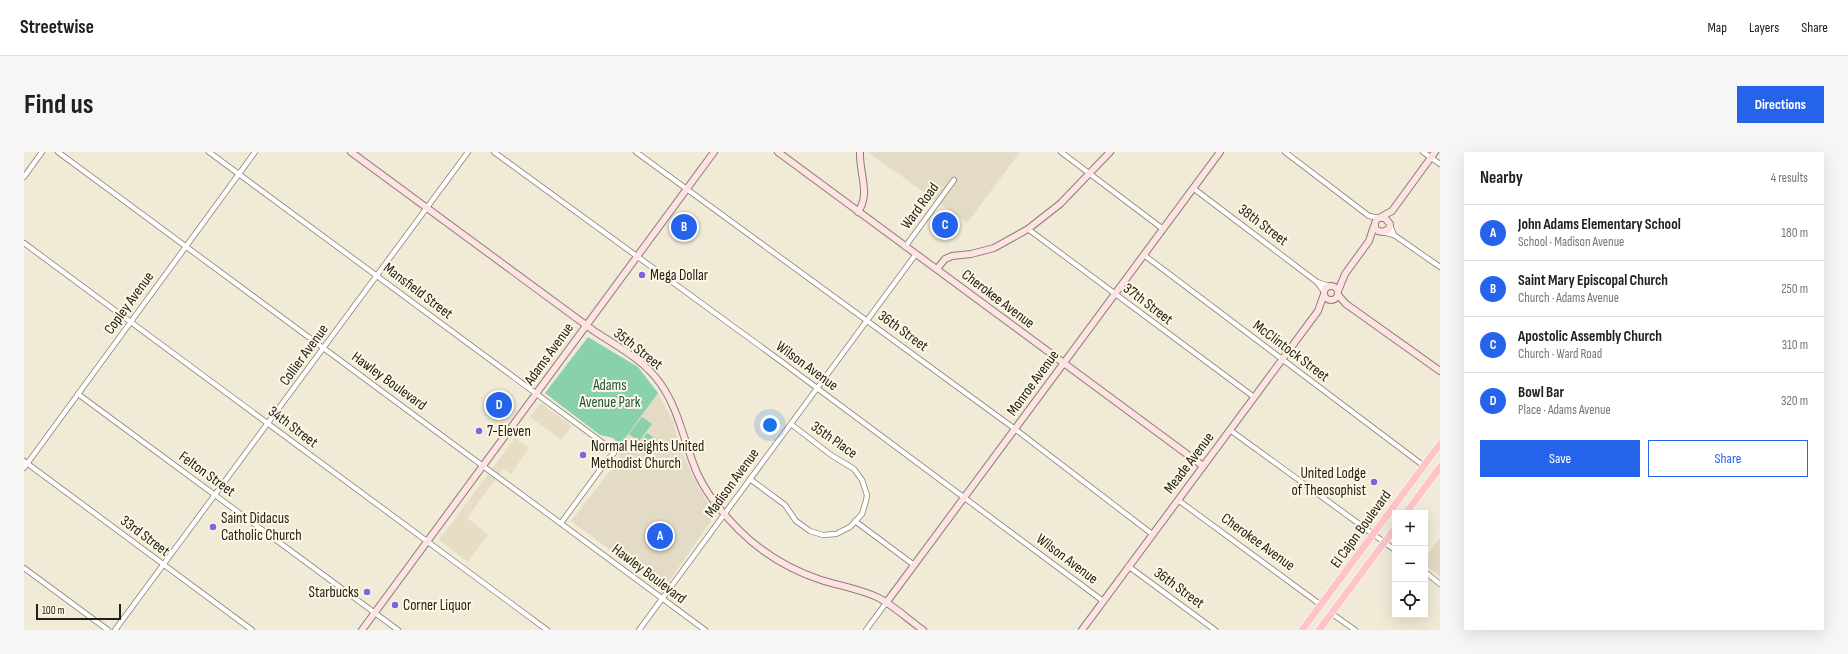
<!DOCTYPE html>
<html lang="en">
<head>
<meta charset="utf-8">
<style>
	:root { --surface:#fff; --page:#f6f6f6; --text:#202124; --muted:#757577; --line:#e0e0e0; --accent:#2563eb }
	body { margin:0; font-family:"Sofia Sans Condensed",sans-serif; background:var(--page); color:var(--text) }
	.controls { position:absolute; right:12px; bottom:12px; display:grid; overflow:hidden; border-radius:0px; box-shadow:0 4px 16px #0002 }
	.controls button { width:36px; height:36px; display:grid; place-items:center; padding:0; border:0; border-bottom:1px solid var(--line); background:var(--surface); color:var(--text); font:20px sans-serif }
	.scale { position:absolute; left:12px; bottom:10px; width:85px; box-sizing:border-box; padding-left:4px; border:2px solid #24211a; border-top:0; font-size:11px; line-height:14px; white-space:nowrap; color:#24211a; -webkit-text-stroke:3px #fdf7e4; paint-order:stroke }
	.you { position:absolute; left:746px; top:273px; width:14px; height:14px; margin:-10px; border:3px solid #fff; border-radius:50%; background:#1a73e8; box-shadow:0 0 0 6px #1a73e833 }
	.badge { display:grid; place-items:center; width:26px; height:26px; border-radius:50%; background:var(--accent); color:#fff; font-size:13px; font-weight:700 }
	.pin { position:absolute; translate:-50% -50%; border:2px solid #fff; box-shadow:0 1px 4px #0006 }
	.list { margin:0; padding:0; list-style:none }
	h2 { display:flex; justify-content:space-between; align-items:center; height:52px; margin:0; padding:0 16px; font-size:17px }
	h2 small { font-size:13px; font-weight:400; color:var(--muted) }
	.list li { display:grid; grid-template-columns:26px 1fr auto; gap:12px; align-items:center; box-sizing:border-box; height:56px; padding:0 16px; border-top:1px solid var(--line) }
	.list b { display:block; font-size:15px; white-space:nowrap }
	.list p { margin:0; font-size:13px; white-space:nowrap; color:var(--muted) }
	.list em { font-size:13px; font-style:normal; color:var(--muted) }
	.actions { display:flex; gap:8px; padding:12px 16px }
	.actions a { flex:1; padding:9px 0; border:1px solid var(--accent); border-radius:0px; text-align:center; font-size:14px; color:var(--accent) }
	.actions .main { background:var(--accent); color:#fff }
	.icon { flex:none; width:22px; height:22px; fill:none; stroke:currentColor; stroke-width:2; stroke-linecap:round; stroke-linejoin:round }
	.map { position:relative; flex:none; width:1416px; height:478px; overflow:hidden; border-radius:0px }
	header { display:flex; align-items:center; gap:24px; box-sizing:border-box; height:56px; padding:0 20px; background:var(--surface); border-bottom:1px solid var(--line) }
	header strong { font-size:19px }
	nav { display:flex; gap:22px; margin-inline-start:auto; font-size:14px }
	.intro { display:flex; align-items:center; justify-content:space-between; box-sizing:border-box; height:96px; padding:0 24px }
	h1 { margin:0; font-size:28px }
	.button { padding:10px 18px; border-radius:0px; background:var(--accent); color:#fff; font-size:14px; font-weight:700 }
	main { display:flex; gap:24px; padding:0 24px }
	aside { flex:1; background:var(--surface); border-radius:0px; box-shadow:0 4px 16px #0002 }
	.map>svg:first-child { display:block }
	.built { fill:#e6ddc4 }
	.education { fill:#e4dbc6 }
	.green { fill:#89d1ab }
	.lines { fill:none; stroke-linecap:round; stroke-linejoin:round }
	.street-casing { stroke:#878271; stroke-width:6 }
	.secondary-casing { stroke:#878271; stroke-width:8 }
	.primary-casing { stroke:#fff; stroke-width:8 }
	.street { stroke:#fff; stroke-width:4.5 }
	.secondary { stroke:#ffe2e3; stroke-width:6 }
	.primary { stroke:#ffc4c7; stroke-width:7 }
	.poi-dot { fill:#7767e2; stroke:#fdf7e4; stroke-width:1.5 }
	.labels { text-anchor:middle; dominant-baseline:central; stroke-width:4; stroke-linejoin:round; paint-order:stroke }
	.street-label { font-size:15px; fill:#24211a; stroke:#fdf7e4 }
	.poi-label { font-size:15px; fill:#24211a; stroke:#fdf7e4; text-anchor:start }
	.park-label { font-size:15px; fill:#1c553b; stroke:#fdf7e4 }
</style>
</head>
<body>
<header>
<strong>Streetwise</strong>
<nav><a>Map</a><a>Layers</a><a>Share</a></nav>
</header>
<div class="intro"><h1>Find us</h1><a class="button">Directions</a></div>
<main>
<div class="map">
<svg width="1416" height="478" viewBox="0 0 1416 478">
	<rect width="100%" height="100%" fill="#f0ead7"/>
	<g class="built">
		<polygon points="516,252 518,252 548,274 537,288 506,265"/>
		<polygon points="491,286 505,296 487,322 479,317 443,366 464,382 444,410 415,388"/>
	</g>
	<g class="education">
		<polygon points="844,0 996,0 943,71"/>
		<polygon points="634,241 649,269 656,296 671,329 691,363 643,432 634,433 547,369 592,312 595,306 596,293"/>
		<polygon points="1416,386 1416,424 1401,413 1401,406"/>
	</g>
	<g class="green">
		<polygon points="564,185 614,215 634,241 596,293 589,286 576,283 521,241"/>
		<polygon points="618,265 628,272 615,289 605,282"/>
		<polygon points="623,281 633,288 622,303 612,296"/>
	</g>
	<g class="lines">
		<g class="street-casing">
			<g id="street">
				<polyline points="34,0 681,478"/>
				<polyline points="185,0 579,291 589,295 590,301 584,307 537,371"/>
				<polyline points="470,0 758,210 1079,449"/>
				<polyline points="612,0 991,277 1128,382"/>
				<polyline points="1037,0 1139,77"/>
				<polyline points="1261,0 1345,64 1356,66"/>
				<polyline points="1399,0 1416,12"/>
				<polyline points="0,25 18,0"/>
				<polyline points="1169,36 1293,130 1305,134"/>
				<polyline points="1004,77 1230,245"/>
				<polyline points="1359,80 1370,83 1366,73"/>
				<polyline points="1370,83 1416,115"/>
				<polyline points="0,91 523,478"/>
				<polyline points="881,95 930,28"/>
				<polyline points="1120,103 1400,314"/>
				<polyline points="1293,130 1300,140"/>
				<polyline points="54,242 374,478"/>
				<polyline points="1206,278 1371,398"/>
				<polyline points="0,309 228,478"/>
				<polyline points="0,316 231,0"/>
				<polyline points="726,327 761,353 772,369 786,379 799,383 812,382 826,375 838,362 842,349 843,343 838,328 830,317 807,303 767,272"/>
				<polyline points="1154,348 1297,453"/>
				<polyline points="831,369 890,413"/>
				<polyline points="1104,414 1191,478"/>
				<polyline points="0,416 84,478"/>
				<polyline points="1401,420 1416,432"/>
				<polyline points="1307,461 1331,478"/>
				<polyline points="91,478 444,0"/>
				<polyline points="615,478 892,102"/>
				<polyline points="842,478 862,451"/>
			</g>
		</g>
		<g class="secondary-casing">
			<g id="secondary">
				<path d="M327,0L570,179C593,194 620,208 636,231C656,259 660,292 674,323C684,344 699,362 715,378C738,401 767,418 797,428C816,434 836,437 855,446C870,454 885,468 899,478"/>
				<polyline points="754,0 1179,314"/>
				<path d="M834,60C847,41 835,22 836,0"/>
				<polyline points="1356,66 1361,66 1366,72 1365,77 1359,80 1354,79 1351,76 1351,71 1353,67 1368,59 1411,0"/>
				<polyline points="913,117 921,107 928,104 947,102 970,96 1004,77 1036,52 1086,0"/>
				<circle cx="1307" cy="141" r="7"/>
				<polyline points="1314,139 1321,122 1345,89 1350,74"/>
				<polyline points="1314,143 1322,152 1416,219"/>
				<polyline points="862,451 1196,0"/>
				<polyline points="338,478 690,0"/>
				<polyline points="1058,478 1294,159 1300,142"/>
			</g>
		</g>
		<g class="primary-casing">
			<g id="primary">
				<polyline points="1382,361 1416,315"/>
				<polyline points="1278,478 1416,292"/>
				<polyline points="1295,478 1371,376"/>
			</g>
		</g>
		<use href="#street" class="street"/>
		<use href="#secondary" class="secondary"/>
		<use href="#primary" class="primary"/>
	</g>
	<g class="poi-dot">
		<circle cx="618" cy="123" r="4"/>
		<circle cx="455" cy="279" r="4"/>
		<circle cx="559" cy="303" r="4"/>
		<circle cx="1350" cy="330" r="4"/>
		<circle cx="189" cy="375" r="4"/>
		<circle cx="343" cy="440" r="4"/>
		<circle cx="371" cy="453" r="4"/>
	</g>
	<g class="labels">
		<g class="street-label">
			<text transform="translate(896 54) rotate(-54)">Ward Road</text>
			<text transform="translate(1239 73) rotate(37)">38th Street</text>
			<text transform="translate(394 139) rotate(37)">Mansfield Street</text>
			<text transform="translate(974 147) rotate(37)">Cherokee Avenue</text>
			<text transform="translate(105 151) rotate(-54)">Copley Avenue</text>
			<text transform="translate(1124 152) rotate(37)">37th Street</text>
			<text transform="translate(879 179) rotate(36)">36th Street</text>
			<text transform="translate(614 197) rotate(38)">35th Street</text>
			<text transform="translate(1267 199) rotate(37)">McClintock Street</text>
			<text transform="translate(525 202) rotate(-54)">Adams Avenue</text>
			<text transform="translate(280 203) rotate(-54)">Collier Avenue</text>
			<text transform="translate(783 214) rotate(36)">Wilson Avenue</text>
			<text transform="translate(365 229) rotate(36)">Hawley Boulevard</text>
			<text transform="translate(1009 231) rotate(-54)">Monroe Avenue</text>
			<text transform="translate(269 275) rotate(37)">34th Street</text>
			<text transform="translate(810 288) rotate(35)">35th Place</text>
			<text transform="translate(1165 311) rotate(-53)">Meade Avenue</text>
			<text transform="translate(183 322) rotate(36)">Felton Street</text>
			<text transform="translate(708 331) rotate(-54)">Madison Avenue</text>
			<text transform="translate(1337 377) rotate(-54)">El Cajon Boulevard</text>
			<text transform="translate(121 384) rotate(37)">33rd Street</text>
			<text transform="translate(1234 390) rotate(36)">Cherokee Avenue</text>
			<text transform="translate(1043 407) rotate(37)">Wilson Avenue</text>
			<text transform="translate(625 422) rotate(37)">Hawley Boulevard</text>
			<text transform="translate(1155 436) rotate(36)">36th Street</text>
		</g>
		<g class="poi-label">
			<text x="626" y="123">Mega Dollar</text>
			<text x="463" y="279">7-Eleven</text>
			<text x="567" y="294">Normal Heights United<tspan x="567" dy="17">Methodist Church</tspan></text>
			<text x="1342" y="321" text-anchor="end">United Lodge<tspan x="1342" dy="17">of Theosophist</tspan></text>
			<text x="197" y="366">Saint Didacus<tspan x="197" dy="17">Catholic Church</tspan></text>
			<text x="335" y="440" text-anchor="end">Starbucks</text>
			<text x="379" y="453">Corner Liquor</text>
		</g>
		<g class="park-label">
			<text x="586" y="233">Adams<tspan x="586" dy="17">Avenue Park</tspan></text>
		</g>
	</g>
</svg>
<div class="controls">
<button>+</button>
<button>−</button>
<button><svg class="icon" aria-label="locate" viewBox="0 0 24 24"><circle cx="12" cy="12" r="6"/><path d="M12 2v4M12 18v4M2 12h4M18 12h4"/></svg></button>
</div>
<div class="scale">100 m</div>
<div class="you"></div>
<div class="pin badge" style="left:636px;top:384px">A</div>
<div class="pin badge" style="left:660px;top:75px">B</div>
<div class="pin badge" style="left:921px;top:73px">C</div>
<div class="pin badge" style="left:475px;top:253px">D</div>
</div>
<aside>
<h2>Nearby<small>4 results</small></h2>
<ul class="list">
<li><span class="badge">A</span><div><b>John Adams Elementary School</b><p>School · Madison Avenue</p></div><em>180 m</em></li>
<li><span class="badge">B</span><div><b>Saint Mary Episcopal Church</b><p>Church · Adams Avenue</p></div><em>250 m</em></li>
<li><span class="badge">C</span><div><b>Apostolic Assembly Church</b><p>Church · Ward Road</p></div><em>310 m</em></li>
<li><span class="badge">D</span><div><b>Bowl Bar</b><p>Place · Adams Avenue</p></div><em>320 m</em></li>
</ul>
<div class="actions"><a class="main">Save</a><a>Share</a></div>
</aside>
</main>
</body>
</html>
